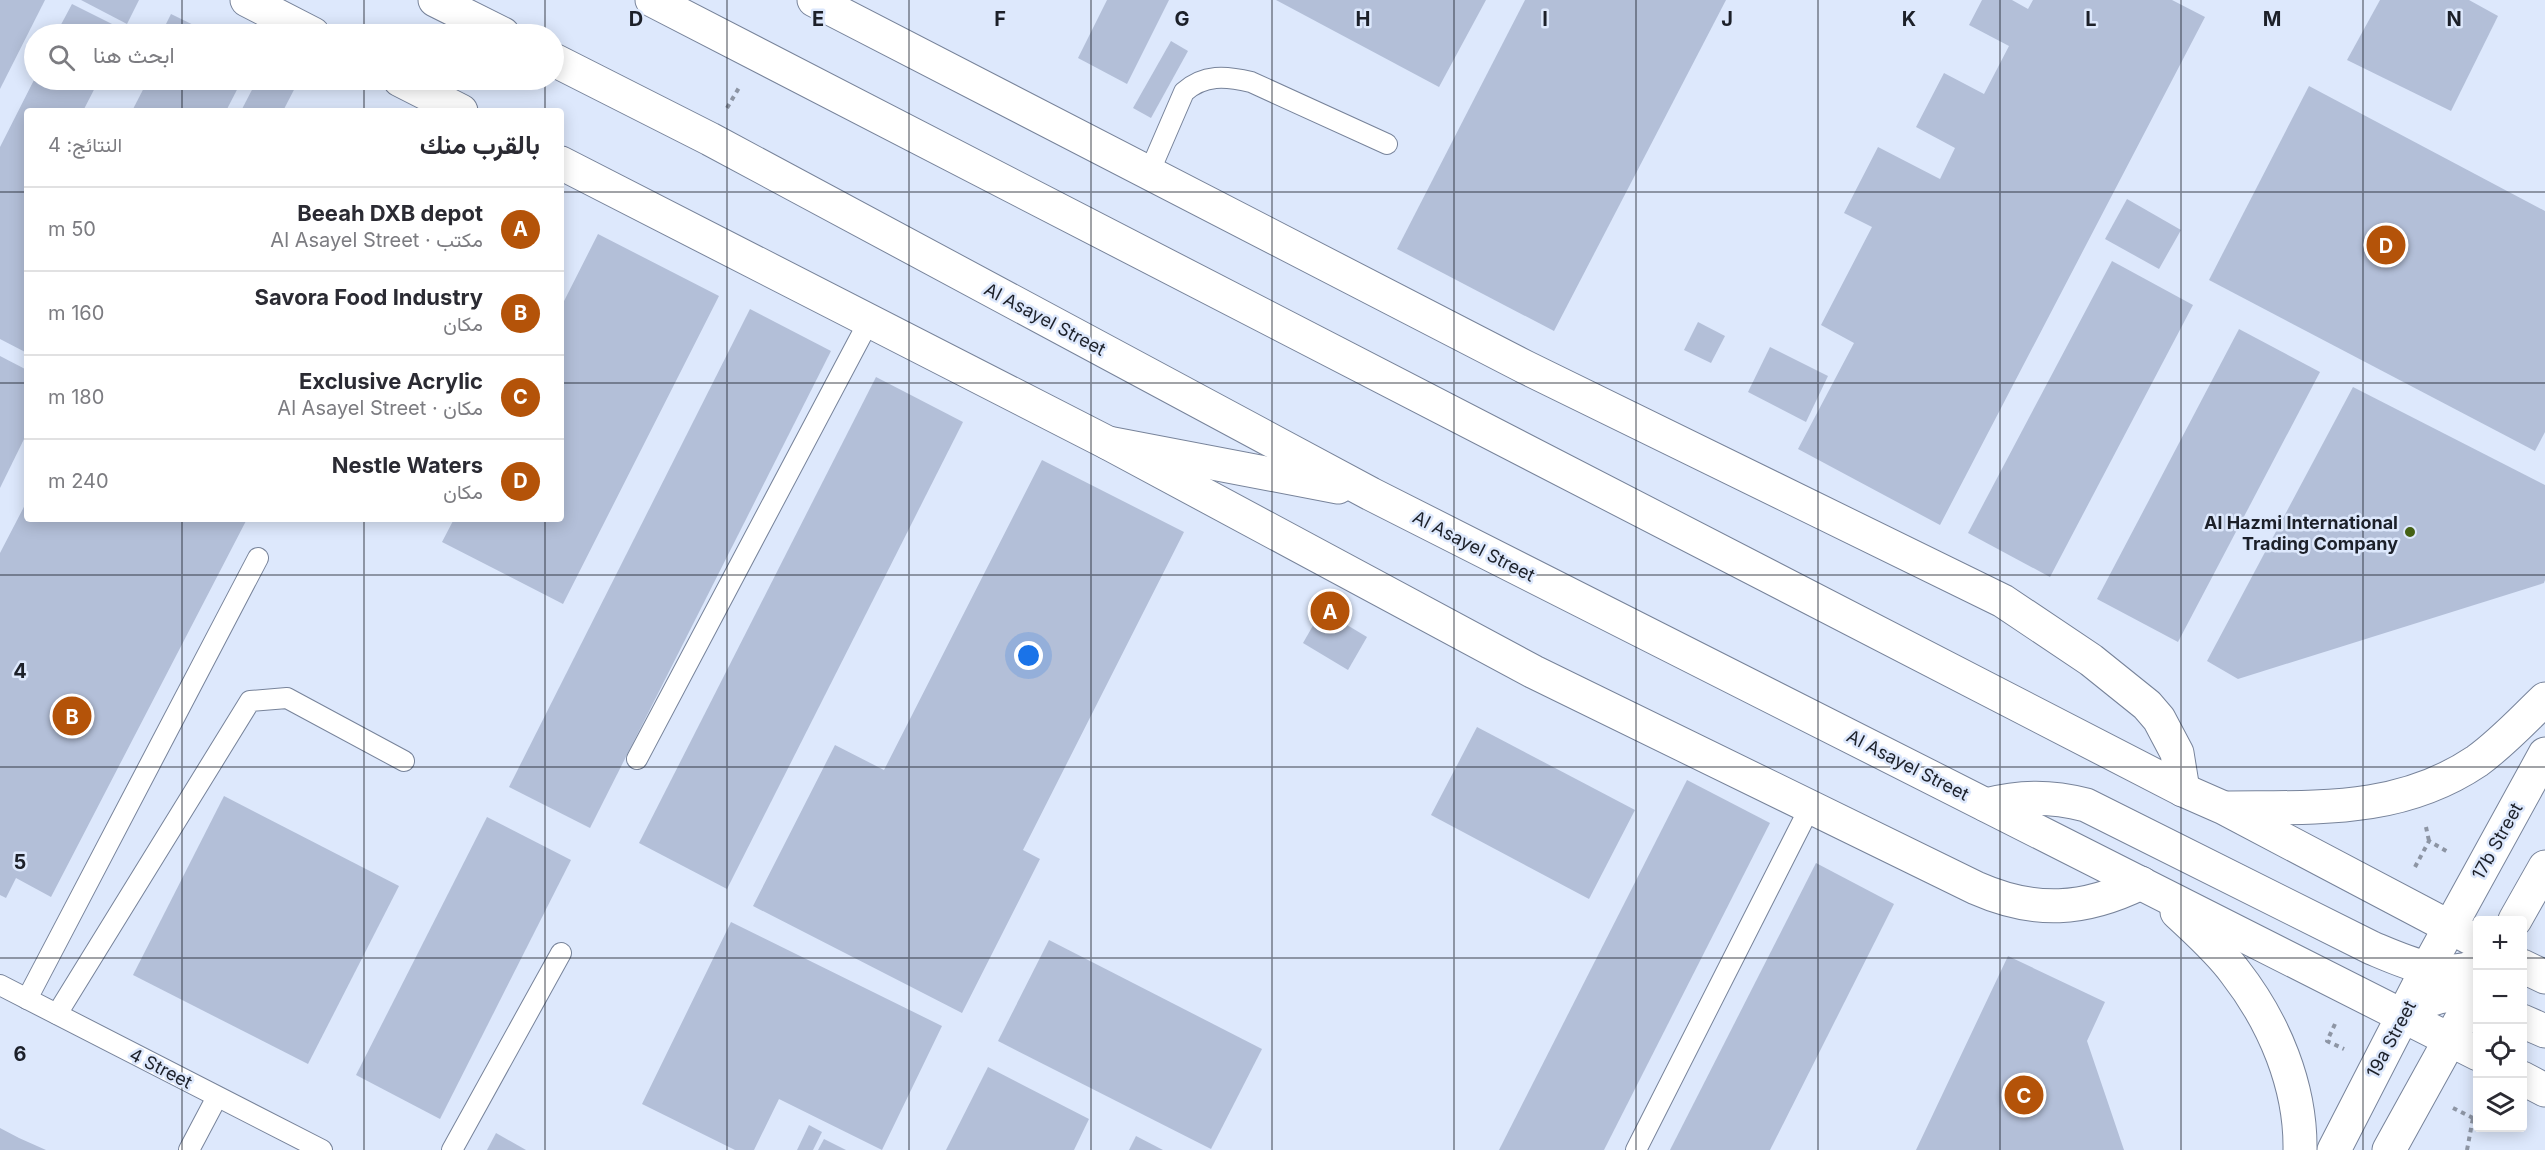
<!DOCTYPE html>
<html lang="ar">
<head>
<meta charset="utf-8">
<style>
	:root { --surface:#fff; --page:#f2f2f3; --text:#2b2b33; --muted:#7c7c81; --line:#e1e1e2; --accent:#b45309 }
	body { margin:0; font-family:Inter,Vazirmatn,sans-serif; background:var(--page); color:var(--text); direction:rtl }
	.controls { position:absolute; right:18px; bottom:18px; display:grid; overflow:hidden; border-radius:6px; box-shadow:0 3px 15px #0003 }
	.controls button { width:54px; height:54px; display:grid; place-items:center; padding:0; border:0; border-bottom:2px solid var(--line); background:var(--surface); color:var(--text); font:30px sans-serif }
	.you { position:absolute; left:1029px; top:656px; width:21px; height:21px; margin:-15px; border:4px solid #fff; border-radius:50%; background:#1a73e8; box-shadow:0 0 0 9px #1a73e833 }
	.badge { display:grid; place-items:center; width:39px; height:39px; border-radius:50%; background:var(--accent); color:#fff; font-size:20px; font-weight:700 }
	.pin { position:absolute; translate:-50% -50%; border:3px solid #fff; box-shadow:0 2px 6px #0006 }
	.list { margin:0; padding:0; list-style:none }
	h2 { display:flex; justify-content:space-between; align-items:center; height:78px; margin:0; padding:0 24px; font-size:26px }
	h2 small { font-size:20px; font-weight:400; color:var(--muted) }
	.list li { display:grid; grid-template-columns:39px 1fr auto; gap:18px; align-items:center; box-sizing:border-box; height:84px; padding:0 24px; border-top:2px solid var(--line) }
	.list b { display:block; font-size:22px; white-space:nowrap }
	.list p { margin:0; font-size:20px; white-space:nowrap; color:var(--muted) }
	.list em { font-size:20px; font-style:normal; color:var(--muted) }
	.icon { flex:none; width:33px; height:33px; fill:none; stroke:currentColor; stroke-width:2; stroke-linecap:round; stroke-linejoin:round }
	.map { position:relative; flex:none; width:2545px; height:1150px; overflow:hidden; direction:ltr }
	.search { position:absolute; background:var(--surface); box-shadow:0 3px 15px #0003; left:24px; top:24px; width:540px; height:66px; display:flex; align-items:center; gap:15px; box-sizing:border-box; padding:0 21px; border-radius:33px; color:var(--muted); font-size:22px }
	.panel { position:absolute; background:var(--surface); box-shadow:0 3px 15px #0003; left:24px; top:108px; width:540px; height:414px; border-radius:6px; direction:rtl }
	.map>svg:first-child { display:block }
	.building { fill:#b3bfd8 }
	.lines { fill:none; stroke-linecap:round; stroke-linejoin:round }
	.service-casing { stroke:#77839a; stroke-width:22 }
	.minor-casing { stroke:#77839a; stroke-width:35 }
	.secondary-casing { stroke:#77839a; stroke-width:35 }
	.path { stroke:#8d95a4; stroke-width:4; stroke-dasharray:4.5 4.5; stroke-linecap:butt }
	.service { stroke:#fff; stroke-width:20 }
	.minor { stroke:#fff; stroke-width:33 }
	.secondary { stroke:#fff; stroke-width:33 }
	.grid { fill:none; stroke:#1c2029; stroke-width:1.5; stroke-opacity:0.55 }
	.poi-dot { fill:#446114; stroke:#dde8fc; stroke-width:2 }
	.labels { text-anchor:middle; dominant-baseline:central; stroke-width:5; stroke-linejoin:round; paint-order:stroke }
	.street-label { font-size:18px; fill:#1c2029; stroke:#dde8fc }
	.poi-label { font-size:18px; font-weight:bold; fill:#1c2029; stroke:#dde8fc; text-anchor:end }
	.grid-label { font-size:20px; text-anchor:middle; font-weight:bold; fill:#1c2029; stroke:#dde8fc; stroke-width:5; stroke-linejoin:round; paint-order:stroke }
</style>
</head>
<body>
<div class="map">
<svg width="2545" height="1150" viewBox="0 0 2545 1150">
	<rect width="100%" height="100%" fill="#dde8fc"/>
	<g class="building">
		<polygon points="0,0 45,0 0,89"/>
		<polygon points="81,0 139,0 127,24"/>
		<polygon points="1107,0 1169,0 1127,84 1078,58"/>
		<polygon points="1276,0 1486,0 1439,87"/>
		<polygon points="1525,0 1726,0 1554,331 1397,249"/>
		<polygon points="1982,0 2012,0 2028,9 2033,0 2172,0 2205,17 1940,525 1798,449 1854,343 1821,325 1872,227 1844,213 1878,147 1940,179 1955,148 1916,127 1944,73 1984,94 2009,46 1969,25"/>
		<polygon points="2380,0 2469,0 2498,16 2451,111 2347,60"/>
		<polygon points="72,4 124,30 121,34 56,34"/>
		<polygon points="171,14 212,34 161,34"/>
		<polygon points="1171,41 1188,51 1151,118 1133,108"/>
		<polygon points="34,80 99,80 83,111 27,111 27,353 0,339 0,147"/>
		<polygon points="148,80 242,80 226,111 132,111"/>
		<polygon points="257,80 294,80 298,82 283,111 241,111"/>
		<polygon points="2309,86 2545,211 2545,432 2535,451 2209,280"/>
		<polygon points="2127,199 2181,230 2159,269 2105,239"/>
		<polygon points="598,234 719,296 563,604 442,542 454,519 561,519 561,307"/>
		<polygon points="2112,261 2193,305 2050,577 1968,533"/>
		<polygon points="750,309 831,351 590,828 509,787"/>
		<polygon points="1698,322 1725,336 1711,363 1684,350"/>
		<polygon points="2239,329 2320,372 2178,642 2097,599"/>
		<polygon points="1770,347 1828,376 1806,422 1748,392"/>
		<polygon points="0,356 27,370 27,433 0,488"/>
		<polygon points="876,377 963,422 727,889 639,843"/>
		<polygon points="2353,387 2545,485 2545,580 2544,583 2238,679 2207,661"/>
		<polygon points="1042,460 1184,532 1023,850 1040,859 962,1013 753,906 835,745 884,770"/>
		<polygon points="27,501 27,519 247,519 51,897 16,878 6,898 0,895 0,553"/>
		<polygon points="1322,610 1367,637 1348,670 1303,643"/>
		<polygon points="1477,727 1635,810 1589,899 1431,815"/>
		<polygon points="1687,780 1770,823 1604,1150 1499,1150"/>
		<polygon points="224,796 399,886 308,1064 133,975"/>
		<polygon points="487,817 571,860 440,1119 356,1075"/>
		<polygon points="1816,863 1894,904 1770,1150 1670,1150"/>
		<polygon points="731,922 942,1026 882,1150 779,1099 754,1150 735,1150 642,1104"/>
		<polygon points="1049,940 1262,1049 1211,1149 998,1041"/>
		<polygon points="2008,956 2105,1002 2087,1041 2124,1150 1916,1150"/>
		<polygon points="988,1067 1089,1119 1074,1150 946,1150"/>
		<polygon points="809,1125 822,1132 813,1150 797,1150"/>
		<polygon points="0,1128 19,1138 46,1150 0,1150"/>
		<polygon points="496,1133 526,1150 487,1150"/>
		<polygon points="1136,1136 1163,1150 1129,1150"/>
		<polygon points="824,1139 846,1150 818,1150"/>
	</g>
	<g class="lines">
		<g class="service-casing">
			<g id="service">
				<path d="M1149,173L1184,92C1204,74 1226,76 1251,82L1387,144"/>
				<polyline points="637,759 869,321"/>
				<polyline points="0,985 322,1150"/>
				<polyline points="27,999 258,558"/>
				<polyline points="57,1014 250,701 287,698 404,761"/>
				<polyline points="189,1150 217,1097"/>
				<polyline points="452,1150 561,953"/>
				<polyline points="1636,1150 1810,807"/>
			</g>
		</g>
		<g class="minor-casing">
			<g id="minor">
				<polyline points="247,0 313,34"/>
				<polyline points="814,0 1525,367 2003,601 2091,660 2147,705 2159,719 2177,753 2183,790"/>
				<polyline points="400,80 461,111"/>
				<path d="M561,163L1108,443L1534,672L1976,888C2035,914 2084,911 2141,883"/>
				<polyline points="2515,920 2545,867"/>
				<polyline points="2334,1150 2428,967 2545,754"/>
				<polyline points="2389,1150 2478,989"/>
			</g>
		</g>
		<g class="secondary-casing">
			<g id="secondary">
				<polyline points="435,0 503,34"/>
				<polyline points="652,0 2183,790 2224,808 2478,942"/>
				<polyline points="554,60 710,139 1371,494 2478,1054"/>
				<polyline points="1108,443 1338,487"/>
				<path d="M1986,805C2021,796 2051,796 2086,805L2372,948C2403,961 2445,981 2478,965"/>
				<path d="M2229,808C2317,807 2400,813 2477,761C2502,743 2523,720 2545,699"/>
				<path d="M2177,912C2197,931 2219,950 2235,972C2274,1022 2301,1086 2300,1150"/>
				<polyline points="2522,966 2545,977"/>
				<path d="M2404,1016C2424,999 2452,988 2478,1000"/>
				<polyline points="2522,1021 2545,1031"/>
				<polyline points="2522,1078 2545,1090"/>
			</g>
		</g>
		<g class="path">
			<polyline points="727,108 740,86"/>
			<polyline points="2426,827 2429,841"/>
			<polyline points="2415,867 2429,841 2448,852"/>
			<polyline points="2335,1024 2327,1041 2344,1049"/>
			<polyline points="2453,1108 2473,1118 2478,1109"/>
			<polyline points="2467,1150 2473,1118"/>
		</g>
		<use href="#service" class="service"/>
		<use href="#minor" class="minor"/>
		<use href="#secondary" class="secondary"/>
	</g>
	<path class="grid" d="M182,0V34M364,0V34M545,0V34M727,0V1150M909,0V1150M1091,0V1150M1272,0V1150M1454,0V1150M1636,0V1150M1818,0V1150M2000,0V1150M2181,0V1150M2363,0V1150M182,80V111M364,80V111M545,80V111M0,192H27M561,192H2545M0,383H27M561,383H2545M182,519V1150M364,519V1150M545,519V1150M0,575H2545M0,767H2545M0,958H2478M2522,958H2545"/>
	<circle class="poi-dot" cx="2410" cy="532" r="6"/>
	<g class="labels">
		<g class="street-label">
			<text transform="translate(1045 319) rotate(28)">Al Asayel Street</text>
			<text transform="translate(1474 546) rotate(27)">Al Asayel Street</text>
			<text transform="translate(1908 765) rotate(27)">Al Asayel Street</text>
			<text transform="translate(2497 841) rotate(-61)">17b Street</text>
			<text transform="translate(2391 1039) rotate(-62)">19a Street</text>
			<text transform="translate(161 1068) rotate(27)">4 Street</text>
		</g>
		<g class="poi-label">
			<text x="2398" y="522">Al Hazmi International<tspan x="2398" dy="21">Trading Company</tspan></text>
		</g>
	</g>
	<g class="grid-label">
		<text x="636" y="26">D</text>
		<text x="818" y="26">E</text>
		<text x="1000" y="26">F</text>
		<text x="1182" y="26">G</text>
		<text x="1363" y="26">H</text>
		<text x="1545" y="26">I</text>
		<text x="1727" y="26">J</text>
		<text x="1909" y="26">K</text>
		<text x="2091" y="26">L</text>
		<text x="2272" y="26">M</text>
		<text x="2454" y="26">N</text>
		<text x="20" y="678">4</text>
		<text x="20" y="869">5</text>
		<text x="20" y="1061">6</text>
	</g>
</svg>
<div class="controls">
<button>+</button>
<button>−</button>
<button><svg class="icon" aria-label="locate" viewBox="0 0 24 24"><circle cx="12" cy="12" r="6"/><path d="M12 2v4M12 18v4M2 12h4M18 12h4"/></svg></button>
<button><svg class="icon" aria-label="layers" viewBox="0 0 24 24"><path d="M12 4l9 5-9 5-9-5zM3 14l9 5 9-5"/></svg></button>
</div>
<div class="you"></div>
<div class="pin badge" style="left:1330px;top:611px">A</div>
<div class="pin badge" style="left:72px;top:716px">B</div>
<div class="pin badge" style="left:2024px;top:1095px">C</div>
<div class="pin badge" style="left:2386px;top:245px">D</div>
<div class="search"><svg class="icon" aria-label="search" viewBox="0 0 24 24"><circle cx="10" cy="10" r="6"/><path d="M15 15l6 6"/></svg>ابحث هنا</div>
<section class="panel">
<h2>بالقرب منك<small>النتائج: 4</small></h2>
<ul class="list">
<li><span class="badge">A</span><div><b>Beeah DXB depot</b><p>مكتب · Al Asayel Street</p></div><em>50 m</em></li>
<li><span class="badge">B</span><div><b>Savora Food Industry</b><p>مكان</p></div><em>160 m</em></li>
<li><span class="badge">C</span><div><b>Exclusive Acrylic</b><p>مكان · Al Asayel Street</p></div><em>180 m</em></li>
<li><span class="badge">D</span><div><b>Nestle Waters</b><p>مكان</p></div><em>240 m</em></li>
</ul>
</section>
</div>
</body>
</html>
